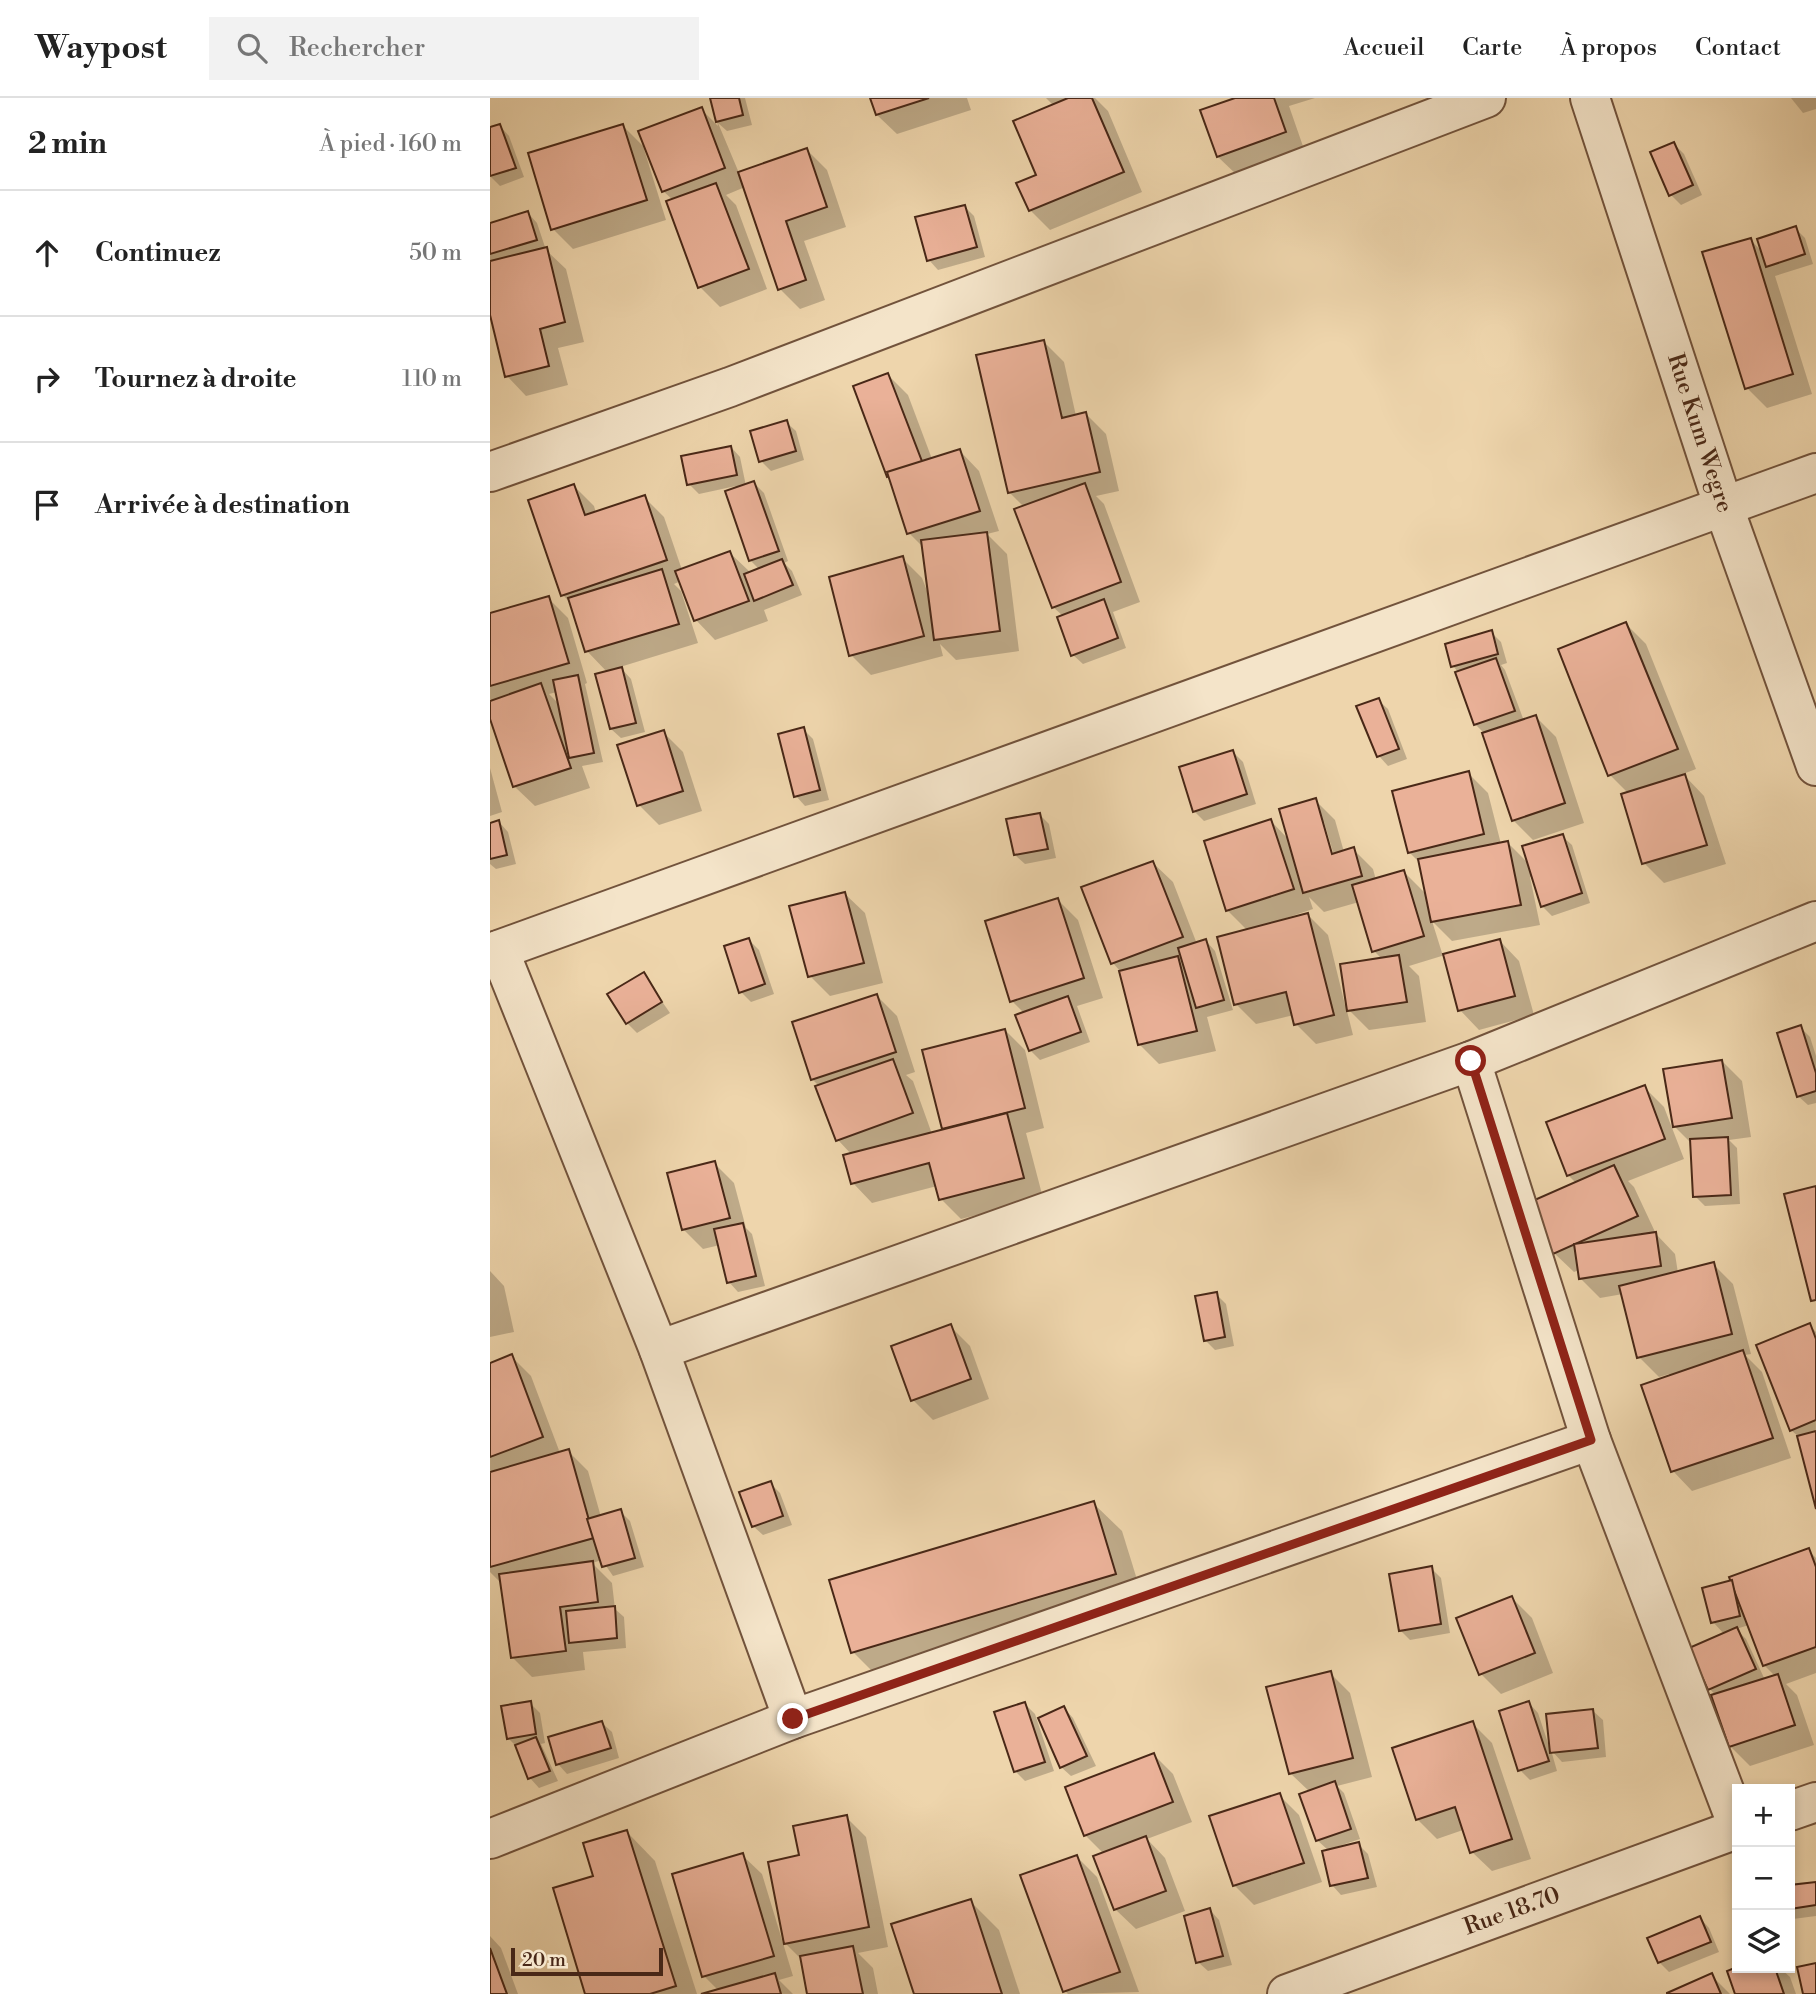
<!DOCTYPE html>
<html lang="fr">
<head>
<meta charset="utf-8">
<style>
	:root { --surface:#fff; --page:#f2f2f2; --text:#222; --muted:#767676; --line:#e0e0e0 }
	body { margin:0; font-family:"Libre Bodoni",serif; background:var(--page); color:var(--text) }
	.controls { position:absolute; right:21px; bottom:21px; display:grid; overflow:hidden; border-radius:0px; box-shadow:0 4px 10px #0003 }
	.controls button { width:63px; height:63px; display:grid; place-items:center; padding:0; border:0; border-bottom:2px solid var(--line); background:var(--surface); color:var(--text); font:35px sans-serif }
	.scale { position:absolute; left:21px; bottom:18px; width:152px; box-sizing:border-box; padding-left:7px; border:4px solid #492817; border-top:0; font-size:19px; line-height:24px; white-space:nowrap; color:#492817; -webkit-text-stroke:5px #f4e4c9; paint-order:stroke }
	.stop { position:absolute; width:21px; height:21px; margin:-16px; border:5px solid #8f2418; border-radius:50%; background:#fff }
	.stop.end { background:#8f2418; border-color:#fff; box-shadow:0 2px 7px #0008 }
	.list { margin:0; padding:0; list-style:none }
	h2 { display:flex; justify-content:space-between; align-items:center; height:91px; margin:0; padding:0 28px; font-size:30px }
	h2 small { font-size:23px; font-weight:400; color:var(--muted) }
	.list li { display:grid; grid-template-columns:46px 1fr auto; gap:21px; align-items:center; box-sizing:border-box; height:126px; padding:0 28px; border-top:2px solid var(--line) }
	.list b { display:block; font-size:26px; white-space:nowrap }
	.list em { font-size:23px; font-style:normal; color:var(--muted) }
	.icon { flex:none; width:38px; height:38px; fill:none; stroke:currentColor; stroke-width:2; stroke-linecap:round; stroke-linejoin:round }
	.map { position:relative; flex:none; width:1326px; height:1896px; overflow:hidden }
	header { display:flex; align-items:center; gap:42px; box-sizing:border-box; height:98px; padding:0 35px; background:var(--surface); border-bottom:2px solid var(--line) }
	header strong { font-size:33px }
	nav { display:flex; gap:38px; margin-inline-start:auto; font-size:24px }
	.search { width:490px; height:63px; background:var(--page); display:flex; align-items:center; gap:18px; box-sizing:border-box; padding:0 24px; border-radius:0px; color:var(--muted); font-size:26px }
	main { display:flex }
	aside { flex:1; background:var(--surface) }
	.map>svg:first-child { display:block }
	.shadow { fill:#0003; fill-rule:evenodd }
	.building { fill:#eab198; stroke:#492817; stroke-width:2 }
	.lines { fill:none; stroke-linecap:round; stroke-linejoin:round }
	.street-casing { stroke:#72533c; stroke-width:42 }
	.street { stroke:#f4e4c9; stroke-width:38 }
	.route { stroke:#8f2418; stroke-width:9 }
	.labels { text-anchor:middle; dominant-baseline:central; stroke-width:7; stroke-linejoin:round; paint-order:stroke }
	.street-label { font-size:23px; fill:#492817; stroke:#f4e4c9 }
</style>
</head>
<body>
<header>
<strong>Waypost</strong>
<div class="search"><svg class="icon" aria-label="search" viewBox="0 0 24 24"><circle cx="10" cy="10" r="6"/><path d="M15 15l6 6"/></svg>Rechercher</div>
<nav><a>Accueil</a><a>Carte</a><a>À propos</a><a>Contact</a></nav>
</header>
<main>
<aside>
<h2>2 min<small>À pied · 160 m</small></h2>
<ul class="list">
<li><svg class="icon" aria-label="ahead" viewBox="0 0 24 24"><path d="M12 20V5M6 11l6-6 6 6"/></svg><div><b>Continuez</b></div><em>50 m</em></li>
<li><svg class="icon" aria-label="right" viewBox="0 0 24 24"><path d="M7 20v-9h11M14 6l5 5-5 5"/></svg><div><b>Tournez à droite</b></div><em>110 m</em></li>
<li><svg class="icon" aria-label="arrive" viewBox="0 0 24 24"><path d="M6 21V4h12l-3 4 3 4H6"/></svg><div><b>Arrivée à destination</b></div></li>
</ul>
</aside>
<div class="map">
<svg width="1326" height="1896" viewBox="0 0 1326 1896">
	<rect width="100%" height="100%" fill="#eed5ac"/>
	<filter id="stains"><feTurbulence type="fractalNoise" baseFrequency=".00286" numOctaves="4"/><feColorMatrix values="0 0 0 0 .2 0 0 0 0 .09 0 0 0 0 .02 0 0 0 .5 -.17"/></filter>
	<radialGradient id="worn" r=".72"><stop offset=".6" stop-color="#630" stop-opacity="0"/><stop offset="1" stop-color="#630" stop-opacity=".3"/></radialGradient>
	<g class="shadow">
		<polygon points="222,0 255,0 262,27 237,33 228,25 249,75 317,52 337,72 356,129 314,143 335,202 310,211 290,191 255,89 236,97 246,107 277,191 230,209 210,189 183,102 173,93 211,11 228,28"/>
		<polygon points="382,0 477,0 481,12 407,36 387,17"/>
		<polygon points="556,0 605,0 618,13 652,94 560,132 540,112 564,8"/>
		<polygon points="750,0 825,0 799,8 815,54 748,78 728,59"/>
		<polygon points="1301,0 1326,0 1326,11 1313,15"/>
		<polygon points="10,28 19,38 34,79 10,88 0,78 0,31"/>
		<polygon points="133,28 153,48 176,122 83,151 63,131"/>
		<polygon points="1184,46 1194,56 1212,97 1191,107 1181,97"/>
		<polygon points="474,108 484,118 495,159 448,172 439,162"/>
		<polygon points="38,115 47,125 56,152 76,171 94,244 68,250 78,287 36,298 17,278 0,209 0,127"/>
		<polygon points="1305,130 1315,140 1323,166 1285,178 1322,296 1277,310 1257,290 1261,142 1273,155"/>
		<polygon points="554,244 574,264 586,318 596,316 616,336 629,393 606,398 614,406 650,504 623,514 636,550 593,566 583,557 573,518 563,509 534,409 519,394"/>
		<polygon points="398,277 418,297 442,361 470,353 489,373 509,433 497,436 517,456 529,553 466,562 450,546 453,558 381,577 361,557 412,460 432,480 441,503 434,450 419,435 366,289"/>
		<polygon points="296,324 306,333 314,362 281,373 271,363 262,334"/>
		<polygon points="241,349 250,359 256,388 264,385 274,395 298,463 294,465 302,473 312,497 274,512 278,523 225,542 206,522 191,483 184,486 191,493 208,545 130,569 141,581 155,634 131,640 121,631 118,575 97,553 81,506 73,497 84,388 104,408 106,415 154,399 174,419 192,472 240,455 261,475 270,472 261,463 237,394 246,388 209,396 199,386"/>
		<path d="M58,500L78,520L97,585L95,586L113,664L92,668L100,690L45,708L25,689L0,616L3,604L0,601V517ZM67,594L69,606L59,596Z"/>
		<polygon points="1136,526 1156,546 1206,671 1193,676 1214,698 1236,766 1174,785 1154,765 1139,696 1120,677"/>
		<polygon points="1001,534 1011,544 1017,565 1011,567 1015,572 1034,623 1046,619 1066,639 1094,725 1043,742 1023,722 994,635 985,626 969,575 963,568"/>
		<polygon points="888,602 898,611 917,661 898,668 889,658"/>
		<polygon points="313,631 323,641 339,702 315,708 306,698"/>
		<polygon points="173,634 193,654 212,713 169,727 149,707"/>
		<polygon points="743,654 753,664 766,706 714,723 704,713"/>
		<polygon points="0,670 12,714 0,718"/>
		<path d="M978,675L998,695L1011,746L1018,745L1039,766L1072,738L1082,747L1100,805L1062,818L1052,808L1043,778L1040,779L1050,827L962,843L942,823L953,858L1010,843L1029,863L1044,917L989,932L970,912L955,857L919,868L929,878L936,924L879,932L856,909L863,937L826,946L806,926L804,917L766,926L746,906L758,833L737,812L781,723L799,742L825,702L845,722L854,754L863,751L883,771L886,782L914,774L937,797L931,766L919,754ZM831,724H834L846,764L842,765ZM819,799L834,814L869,804L884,853L892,861L858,906L855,907L838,837L818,817L791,824L790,822L823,811Z"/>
		<polygon points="550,717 559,726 566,760 535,766 525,757"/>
		<polygon points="9,724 18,734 26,766 6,771 0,766 0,726"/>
		<polygon points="663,765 683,784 707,846 716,843 725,853 743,912 717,919 726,953 669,966 649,946 630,873 623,865"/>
		<polygon points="355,796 375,815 393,885 340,898 320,878"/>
		<polygon points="568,802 588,822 613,900 587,908 600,944 550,962 540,952 535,916 522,903"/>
		<polygon points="259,842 269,852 284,896 261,904 251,894"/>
		<polygon points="153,876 180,915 147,935 137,925"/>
		<polygon points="387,898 407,918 425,974 416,977 423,983 442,1036 454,1033 434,953 515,932 535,952 554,1030 536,1035 553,1100 471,1121 451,1101 447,1088 382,1105 363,1085 362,1057 348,1042 330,989 322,981"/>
		<polygon points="1310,929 1320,939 1326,958 1326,1005 1318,1007 1308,998"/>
		<polygon points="1232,963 1252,983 1261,1039 1239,1042 1247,1050 1250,1106 1215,1108 1205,1098 1202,1046 1184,1028"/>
		<polygon points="1154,989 1174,1009 1194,1061 1138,1083 1144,1089 1166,1136 1185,1156 1188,1175 1223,1166 1243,1186 1261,1256 1255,1257 1272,1274 1301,1360 1202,1393 1183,1373 1179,1276 1169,1279 1149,1259 1133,1196 1110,1200 1090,1180 1089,1172 1084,1174 1064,1155 1086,1085 1078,1077"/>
		<polygon points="224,1065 244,1085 256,1130 262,1136 275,1188 248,1194 239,1184 230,1147 213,1151 193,1131"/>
		<polygon points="0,1173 14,1188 24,1234 0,1239"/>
		<polygon points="726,1196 736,1206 744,1248 725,1252 715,1242"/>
		<polygon points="1319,1227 1326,1234 1326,1404 1310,1340 1301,1332"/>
		<polygon points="460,1228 480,1248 499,1301 443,1322 423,1302"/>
		<polygon points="21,1258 41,1278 70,1355 78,1353 98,1373 111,1419 130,1413 140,1423 154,1469 123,1478 112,1462 102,1465 122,1485 125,1511 134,1519 136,1550 93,1554 95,1572 42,1579 22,1559 12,1486 0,1474 0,1266"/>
		<polygon points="280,1385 290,1395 302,1427 273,1437 263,1428"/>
		<polygon points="603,1405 632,1433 654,1504 391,1582 363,1554"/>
		<path d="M1318,1452L1326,1460V1575L1296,1586L1307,1597L1324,1647L1260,1668L1240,1648L1226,1598L1220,1591L1202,1551L1235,1537L1223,1524L1243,1484ZM1259,1527L1274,1567L1285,1578L1275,1582L1256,1541L1246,1531Z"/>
		<polygon points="941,1470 951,1480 960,1535 920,1542 910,1532"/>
		<polygon points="1022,1500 1042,1520 1063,1575 1011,1596 991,1576 969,1521"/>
		<polygon points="840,1575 860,1595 882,1679 847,1688 854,1695 870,1741 846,1749 846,1751 868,1746 878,1756 887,1789 851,1797 842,1787 839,1753 827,1742 820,1694 800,1675"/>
		<polygon points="40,1605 50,1615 55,1645 51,1646 68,1683 49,1690 40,1680 28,1650 18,1640"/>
		<polygon points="1039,1605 1048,1615 1060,1651 1103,1613 1113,1622 1116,1659 1072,1664 1061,1652 1067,1673 1040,1682 1030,1672"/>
		<polygon points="535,1606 545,1616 564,1673 535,1683 525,1673"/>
		<polygon points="574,1610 583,1620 606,1668 581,1678 571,1669"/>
		<polygon points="112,1625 122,1634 129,1660 77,1676 68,1666"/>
		<polygon points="982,1625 1002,1645 1041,1761 1002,1773 982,1754 973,1732 947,1741 927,1721"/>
		<polygon points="664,1657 683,1676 702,1724 657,1741 675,1760 695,1813 646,1831 626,1812 605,1759 614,1756 595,1737"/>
		<polygon points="789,1697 809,1717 832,1784 764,1807 744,1787"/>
		<polygon points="356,1719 376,1739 398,1849 368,1855 383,1870 388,1896 319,1896 312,1862 294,1844 311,1758"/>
		<polygon points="137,1734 165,1763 207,1896 97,1896 106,1779"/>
		<polygon points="252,1757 272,1776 303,1878 289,1882 303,1896 218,1896 229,1893 214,1878"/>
		<polygon points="587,1759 607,1779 649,1894 578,1896 575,1893"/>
		<polygon points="1326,1785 1326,1818 1303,1821 1300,1817 1300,1789"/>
		<polygon points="480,1803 509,1832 530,1896 426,1896"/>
		<polygon points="720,1812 729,1822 742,1867 718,1873 708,1864"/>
		<polygon points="1210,1820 1219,1830 1229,1854 1179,1874 1169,1864"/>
		<polygon points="0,1838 11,1850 28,1896 0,1896"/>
		<polygon points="1251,1870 1290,1870 1300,1879 1306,1896 1247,1896"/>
		<polygon points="1222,1878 1240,1896 1179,1896"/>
	</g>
	<g class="building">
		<polygon points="220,0 249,0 253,17 226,24"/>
		<polygon points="380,0 439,0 386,17"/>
		<polygon points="578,0 602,0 634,74 539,113 526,85 546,77 523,23"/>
		<polygon points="745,0 784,0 796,34 727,59 710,12"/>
		<polygon points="212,9 235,70 172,94 148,33"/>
		<polygon points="10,26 26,70 0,78 0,29"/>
		<polygon points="133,26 157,102 61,132 38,55"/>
		<polygon points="1184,44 1203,87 1179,98 1160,54"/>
		<polygon points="317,50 337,109 296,123 316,182 288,192 248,74"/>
		<polygon points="226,85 259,171 208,190 176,103"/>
		<polygon points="475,107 487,149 437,163 425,119"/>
		<polygon points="38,113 47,142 0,156 0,125"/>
		<polygon points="1306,128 1315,156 1276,169 1267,141"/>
		<polygon points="1261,140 1303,276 1255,291 1212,154"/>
		<polygon points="57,149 75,224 50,231 59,268 15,279 0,217 0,163"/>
		<polygon points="554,242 572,320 596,314 610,374 518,395 486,257"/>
		<polygon points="398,275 433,366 397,379 363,288"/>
		<polygon points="297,322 306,353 269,364 260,333"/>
		<polygon points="241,348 247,377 197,387 191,358"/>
		<polygon points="470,351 490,413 417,436 397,374"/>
		<polygon points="264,383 289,453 259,463 235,393"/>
		<polygon points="595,385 631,484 562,510 524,411"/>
		<polygon points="84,386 95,417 155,397 177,462 71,498 38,402"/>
		<polygon points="497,434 510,533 444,542 431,442"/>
		<polygon points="240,453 259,503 204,523 185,473"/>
		<polygon points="413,458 434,538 359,558 339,479"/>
		<polygon points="292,461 303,487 264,503 254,476"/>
		<polygon points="172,471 189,526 95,554 78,500"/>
		<polygon points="59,498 79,565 0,588 0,515"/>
		<polygon points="614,501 628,540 581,558 567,519"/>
		<polygon points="1136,524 1188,651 1118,678 1068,551"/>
		<polygon points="1002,532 1008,556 961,569 955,546"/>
		<polygon points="1006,560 1025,613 984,627 965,574"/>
		<polygon points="132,569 146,625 120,631 105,576"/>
		<polygon points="88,577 104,655 79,660 63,582"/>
		<polygon points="51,585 81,670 23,689 0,621 0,603"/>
		<polygon points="889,600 909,651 887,659 866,608"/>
		<polygon points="1046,617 1075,705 1022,723 992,635"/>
		<polygon points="314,629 330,692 304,699 288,636"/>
		<polygon points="174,632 193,693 147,708 127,647"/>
		<polygon points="743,652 757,696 703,714 689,669"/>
		<polygon points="979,673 994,736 918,755 902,693"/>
		<polygon points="1195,676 1217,747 1152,766 1131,696"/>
		<polygon points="826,700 842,756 864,749 872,778 813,795 789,711"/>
		<polygon points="550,715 558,751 524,757 516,721"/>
		<polygon points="781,721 804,791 736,813 714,743"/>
		<polygon points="9,722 17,757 0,761 0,725"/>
		<polygon points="1073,736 1092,795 1051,809 1032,748"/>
		<polygon points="1018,743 1031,807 941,824 928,761"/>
		<polygon points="663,763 693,839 621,866 591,789"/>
		<polygon points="914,772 934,838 882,854 862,787"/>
		<polygon points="355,794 374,865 318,879 299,808"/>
		<polygon points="568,800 594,880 520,904 495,823"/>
		<polygon points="818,815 844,917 804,927 796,894 744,907 727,839"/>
		<polygon points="259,840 275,886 249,895 234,848"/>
		<polygon points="716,841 734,902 706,910 688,850"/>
		<polygon points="1010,841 1025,898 968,913 953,856"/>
		<polygon points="909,857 917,904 857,913 850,866"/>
		<polygon points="688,858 707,933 648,947 629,873"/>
		<polygon points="154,874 172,904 136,926 117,896"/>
		<polygon points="387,896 406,954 321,982 302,924"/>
		<polygon points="578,898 591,934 539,953 525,917"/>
		<polygon points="1311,927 1326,975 1326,993 1307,999 1287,935"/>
		<polygon points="515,931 535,1010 452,1031 432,952"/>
		<polygon points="403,961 423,1015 346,1043 325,988"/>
		<polygon points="1232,962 1242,1020 1183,1029 1173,971"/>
		<polygon points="1155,987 1175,1041 1077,1078 1056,1024"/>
		<polygon points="517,1015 534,1080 449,1102 439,1065 361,1086 353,1057"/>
		<polygon points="1238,1039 1241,1097 1203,1099 1200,1041"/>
		<polygon points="225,1063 240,1120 192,1132 177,1075"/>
		<polygon points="1124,1067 1148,1118 1063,1156 1040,1104"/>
		<polygon points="1326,1088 1326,1202 1321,1203 1294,1096"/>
		<polygon points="253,1125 266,1178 237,1185 224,1131"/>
		<polygon points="1166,1134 1171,1168 1089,1181 1084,1146"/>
		<polygon points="1224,1164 1242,1236 1147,1260 1129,1188"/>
		<polygon points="727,1194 735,1239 714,1243 705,1198"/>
		<polygon points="1320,1225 1326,1241 1326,1322 1300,1333 1266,1247"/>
		<polygon points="461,1226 481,1281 421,1303 401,1248"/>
		<polygon points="1253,1252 1283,1340 1181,1374 1151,1287"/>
		<polygon points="22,1256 53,1339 0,1359 0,1265"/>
		<polygon points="1326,1333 1326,1411 1307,1338"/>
		<polygon points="79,1351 104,1440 0,1469 0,1374"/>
		<polygon points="281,1383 293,1418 262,1429 249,1394"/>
		<polygon points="604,1403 626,1476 361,1555 339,1482"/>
		<polygon points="131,1411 145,1460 112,1469 97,1421"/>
		<polygon points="1319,1450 1326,1469 1326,1549 1273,1568 1239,1479"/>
		<polygon points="103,1463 108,1504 70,1509 76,1553 21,1560 9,1476"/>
		<polygon points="942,1468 951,1526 909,1533 899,1476"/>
		<polygon points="1242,1482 1250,1518 1221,1525 1212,1490"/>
		<polygon points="1022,1498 1045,1555 989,1577 966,1520"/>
		<polygon points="125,1508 127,1540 79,1545 76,1513"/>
		<polygon points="1247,1529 1266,1571 1218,1592 1199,1550"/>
		<polygon points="841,1573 863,1660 799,1676 776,1589"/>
		<polygon points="1288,1576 1305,1627 1239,1649 1221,1597"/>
		<polygon points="41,1603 46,1636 17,1641 11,1608"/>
		<polygon points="1039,1603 1059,1663 1028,1673 1009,1613"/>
		<polygon points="535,1604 555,1664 524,1674 504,1614"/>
		<polygon points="574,1608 597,1658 570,1670 548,1620"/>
		<polygon points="1103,1611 1108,1650 1060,1655 1056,1616"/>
		<polygon points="112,1623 121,1650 66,1667 58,1639"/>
		<polygon points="983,1623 1022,1741 980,1755 965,1709 926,1722 902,1650"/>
		<polygon points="46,1639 60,1673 38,1681 25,1647"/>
		<polygon points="664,1655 683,1704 594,1738 575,1689"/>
		<polygon points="845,1683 861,1731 826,1743 809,1696"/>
		<polygon points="790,1695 814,1765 743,1788 719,1718"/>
		<polygon points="357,1717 379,1829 294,1846 278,1764 309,1757 303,1728"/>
		<polygon points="137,1732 186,1888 160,1896 95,1896 63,1790 103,1778 93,1745"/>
		<polygon points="656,1738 676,1793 624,1812 603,1758"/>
		<polygon points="869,1744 878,1780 840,1788 832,1753"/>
		<polygon points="253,1755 284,1858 212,1879 182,1776"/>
		<polygon points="587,1757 630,1874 573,1894 530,1777"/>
		<polygon points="1326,1784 1326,1807 1300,1811 1300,1787"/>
		<polygon points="481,1801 512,1896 424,1896 401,1826"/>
		<polygon points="720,1810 733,1858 706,1865 694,1818"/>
		<polygon points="1210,1818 1221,1844 1168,1865 1157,1840"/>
		<polygon points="363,1848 373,1896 317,1896 310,1858"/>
		<polygon points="0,1850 17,1896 0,1896"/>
		<polygon points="1326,1865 1326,1896 1313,1896 1307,1869"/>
		<polygon points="1247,1869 1285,1870 1294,1896 1245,1896 1237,1873"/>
		<polygon points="285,1875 291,1896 211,1896"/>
		<polygon points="1222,1875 1231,1896 1177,1896 1177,1895"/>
	</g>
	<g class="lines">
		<g class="street-casing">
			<g id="street">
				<polyline points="1100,0 1234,410 1326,668"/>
				<polyline points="0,374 240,289 996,0"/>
				<polyline points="9,852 169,1252 303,1621"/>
				<polyline points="0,855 1326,375"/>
				<polyline points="981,963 1101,1342 1247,1726"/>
				<polyline points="169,1252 981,963 1326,823"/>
				<polyline points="1300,1713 1326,1704"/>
				<polyline points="0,1741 303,1621 1101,1342"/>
				<polyline points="797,1896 1247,1731"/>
			</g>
		</g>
		<use href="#street" class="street"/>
	</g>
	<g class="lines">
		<polyline class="route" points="303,1621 1101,1342 981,963"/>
	</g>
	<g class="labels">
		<g class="street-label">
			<text transform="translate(1210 335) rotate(72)">Rue Kum Wegre</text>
			<text transform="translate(1022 1813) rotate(-20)">Rue 18.70</text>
		</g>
	</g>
	<rect width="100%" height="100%" filter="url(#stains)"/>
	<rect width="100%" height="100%" fill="url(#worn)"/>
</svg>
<div class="controls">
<button>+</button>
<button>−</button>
<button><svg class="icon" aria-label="layers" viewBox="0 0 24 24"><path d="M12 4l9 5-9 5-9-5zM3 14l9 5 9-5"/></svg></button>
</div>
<div class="scale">20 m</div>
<div class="stop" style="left:981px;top:963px"></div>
<div class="stop end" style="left:303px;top:1621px"></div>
</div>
</main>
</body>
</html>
